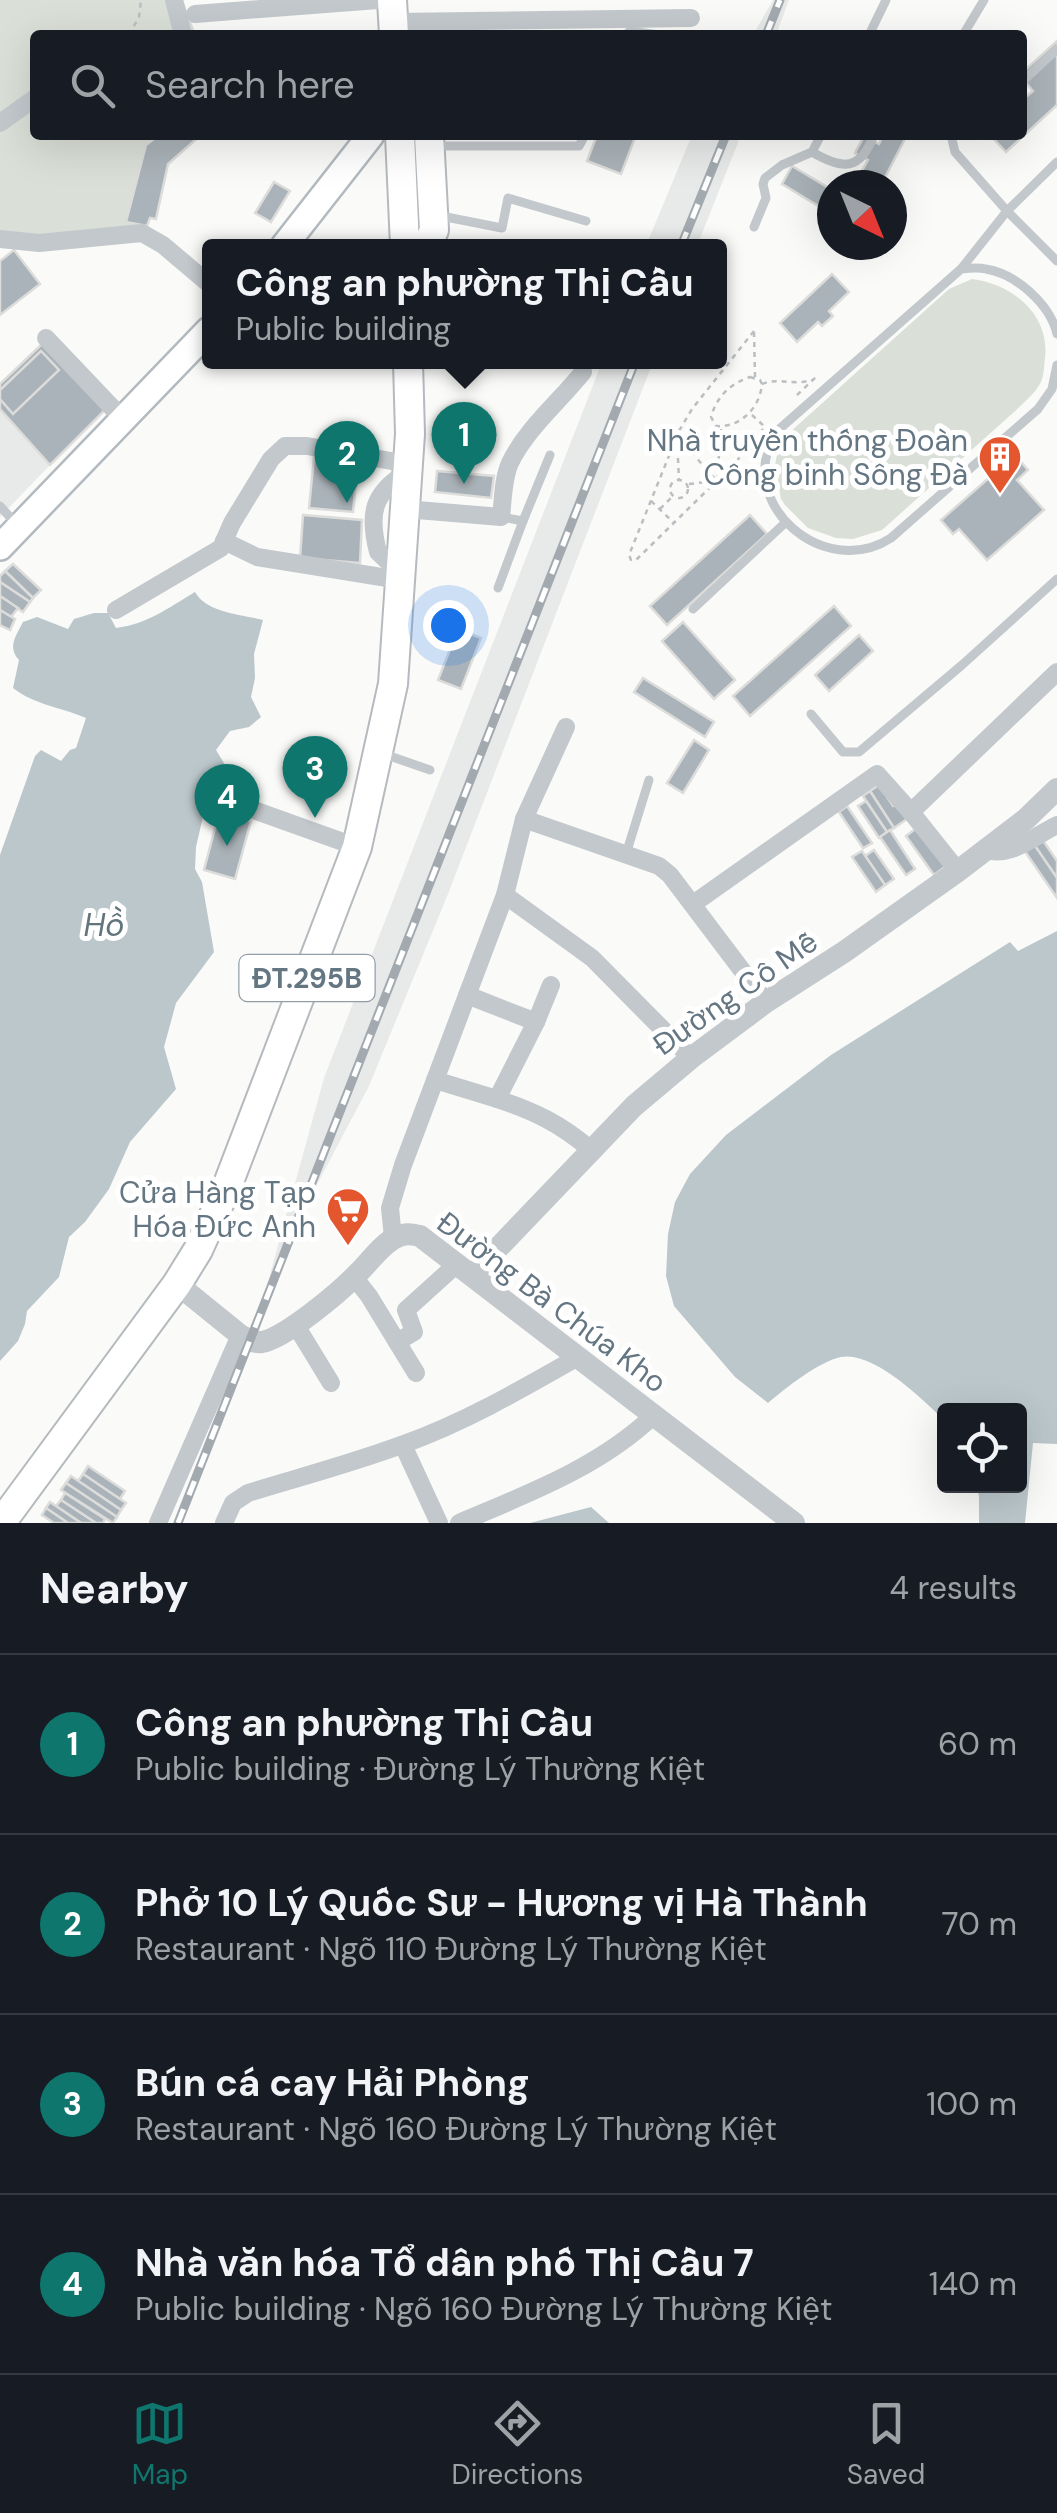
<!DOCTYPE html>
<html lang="en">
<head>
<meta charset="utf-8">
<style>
	:root { --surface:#171b24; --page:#20242c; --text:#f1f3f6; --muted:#9ea1a6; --line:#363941; --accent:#0f766e }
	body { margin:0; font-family:"DM Sans",sans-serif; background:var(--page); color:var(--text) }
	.controls { position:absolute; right:30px; bottom:30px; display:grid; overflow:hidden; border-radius:10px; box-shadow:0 10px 40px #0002 }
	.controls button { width:90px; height:90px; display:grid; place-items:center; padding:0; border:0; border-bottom:2px solid var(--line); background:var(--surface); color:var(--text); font:50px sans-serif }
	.compass { position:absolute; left:817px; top:170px; width:90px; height:90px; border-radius:50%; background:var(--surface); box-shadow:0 10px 40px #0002; rotate:137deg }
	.you { position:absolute; left:448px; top:625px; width:35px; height:35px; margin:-25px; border:8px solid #fff; border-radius:50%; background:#1a73e8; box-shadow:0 0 0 15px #1a73e833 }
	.badge { display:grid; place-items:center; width:65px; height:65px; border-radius:50%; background:var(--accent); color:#fff; font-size:32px; font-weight:700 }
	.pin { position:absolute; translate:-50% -82px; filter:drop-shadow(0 2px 5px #0008) }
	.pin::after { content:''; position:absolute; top:52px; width:35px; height:30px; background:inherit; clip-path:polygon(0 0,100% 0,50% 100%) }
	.popup { position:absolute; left:202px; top:239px; width:525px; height:130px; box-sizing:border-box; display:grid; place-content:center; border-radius:10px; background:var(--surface); filter:drop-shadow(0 2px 8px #0005); font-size:32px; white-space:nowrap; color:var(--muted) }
	.popup b { font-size:38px; color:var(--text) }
	.popup::after { content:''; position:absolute; left:50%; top:100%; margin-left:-20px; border:20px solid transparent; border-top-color:var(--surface) }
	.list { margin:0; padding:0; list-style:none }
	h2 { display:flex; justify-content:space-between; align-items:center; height:130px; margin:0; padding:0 40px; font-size:42px }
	h2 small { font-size:32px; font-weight:400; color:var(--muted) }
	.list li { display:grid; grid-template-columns:65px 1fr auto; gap:30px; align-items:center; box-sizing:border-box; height:180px; padding:0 40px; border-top:2px solid var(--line) }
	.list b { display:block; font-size:38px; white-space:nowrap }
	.list p { margin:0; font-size:32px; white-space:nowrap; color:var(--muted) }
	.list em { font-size:32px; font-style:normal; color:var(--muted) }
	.icon { flex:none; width:55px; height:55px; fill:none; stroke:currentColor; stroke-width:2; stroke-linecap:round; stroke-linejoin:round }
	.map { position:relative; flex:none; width:1057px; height:1523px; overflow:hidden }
	.search { position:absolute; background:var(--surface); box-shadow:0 10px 40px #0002; left:30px; right:30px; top:30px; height:110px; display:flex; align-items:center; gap:25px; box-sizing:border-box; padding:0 35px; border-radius:10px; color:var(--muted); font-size:38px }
	.sheet { height:850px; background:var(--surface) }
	nav { display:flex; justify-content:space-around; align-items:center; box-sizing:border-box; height:140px; border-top:2px solid var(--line); background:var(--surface); font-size:28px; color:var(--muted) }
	nav a { display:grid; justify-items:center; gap:5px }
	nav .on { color:var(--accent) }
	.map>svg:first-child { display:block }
	.built { fill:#e8e9e9 }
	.green { fill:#dadfd7 }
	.water { fill:#bbc7cb }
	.building { fill:#aab3b9; stroke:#dcdcda; stroke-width:2.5 }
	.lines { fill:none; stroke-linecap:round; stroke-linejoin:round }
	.secondary-casing { stroke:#b3babf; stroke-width:30 }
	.primary-casing { stroke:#b5babe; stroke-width:32 }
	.path { stroke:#bbbfc2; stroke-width:2.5; stroke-dasharray:5 5; stroke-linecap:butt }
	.service { stroke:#c3c8cc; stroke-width:9 }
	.minor { stroke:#c3c8cc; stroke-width:18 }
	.tertiary { stroke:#c3c8cc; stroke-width:22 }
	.secondary { stroke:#fff; stroke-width:25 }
	.primary { stroke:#fff; stroke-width:28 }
	.rail-casing { stroke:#a2aab0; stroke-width:9 }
	.rail { stroke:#fff; stroke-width:5; stroke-dasharray:15; stroke-linecap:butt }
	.labels { text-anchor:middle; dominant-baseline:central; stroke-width:10; stroke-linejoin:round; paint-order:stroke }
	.shield { fill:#fff; stroke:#939fa8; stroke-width:2.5 }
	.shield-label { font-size:28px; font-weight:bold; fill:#657683 }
	.poi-label { font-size:30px; fill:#657683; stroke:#fff; text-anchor:end }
	.street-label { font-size:30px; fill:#657683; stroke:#fff }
	.water-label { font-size:32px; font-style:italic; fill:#60757c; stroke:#fff }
</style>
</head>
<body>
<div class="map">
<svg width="1057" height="1523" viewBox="0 0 1057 1523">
	<rect width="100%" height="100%" fill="#fafaf8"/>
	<g class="built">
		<polygon points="773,0 789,0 776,35 753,35"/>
		<polygon points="692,135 741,135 697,246 646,246"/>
		<polygon points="602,362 653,362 448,894 369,1086 302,1213 266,1309 261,1307 324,1078"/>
		<polygon points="0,409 50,465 0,517"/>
	</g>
	<g class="green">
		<polygon points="0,0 183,0 196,35 35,35 35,135 173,135 138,233 0,236"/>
		<path d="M972,279C1012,284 1050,314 1045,358C1044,366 1044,375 1041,382C1035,394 1023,403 1014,412L882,530L853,539L836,538L808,528L785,505L781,499L775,466L779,442L949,289Z"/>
	</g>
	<g class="water">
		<path d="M195,592C207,613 240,614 263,620L254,654L255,678L251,697L261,717L249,727L230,731L216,750L227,768L211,782L196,847L195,869L202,882L214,952L176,1003L164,1047L176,1089L130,1142L109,1189L85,1222L69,1237L59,1277L27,1311L25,1324L18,1341L0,1361V855L35,756L41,750L61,761L70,750L76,748L86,718C60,707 35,705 13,688L19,660C7,647 16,636 23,622L37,617L68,629L74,619L94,613H108L116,628C148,624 168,608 195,592Z"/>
		<path d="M1057,931V1444L1033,1443L1025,1523H979V1496L976,1486H1020V1410H944V1420C922,1399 874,1351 841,1357C820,1361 784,1389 768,1403L735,1377L674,1306L666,1276L668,1234L675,1202L690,1174L726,1135L831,1055L1010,942L1018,951Z"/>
		<polygon points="591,1507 609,1523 528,1523 530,1523"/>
	</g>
	<g class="building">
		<polygon points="1057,41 1057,105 1006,152 990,135 1022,135 1022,100 1033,91 1022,78 1022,73"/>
		<polygon points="159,135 201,135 168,164 156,219 150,218 147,226 126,222 146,145"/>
		<polygon points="597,135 636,135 621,174 587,161"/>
		<polygon points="883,135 907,135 881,185 854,185 868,160 855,153 864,136 879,144"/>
		<polygon points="792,166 832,190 832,199 825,210 782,184"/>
		<polygon points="274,182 290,191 271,222 255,213"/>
		<polygon points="14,250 40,284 0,315 0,261"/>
		<polygon points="832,274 849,292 829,311 833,316 822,326 818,322 797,342 780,323"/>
		<polygon points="43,343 106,409 50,465 0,409 0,384"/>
		<polygon points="41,351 59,370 13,414 0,399 0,390"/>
		<polygon points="1015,455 1028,470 1017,480 1044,510 987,560 959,529 953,534 941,520"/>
		<polygon points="314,457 358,461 353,512 309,508"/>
		<polygon points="437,471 494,476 491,498 435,492"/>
		<polygon points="303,515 362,520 360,563 300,558"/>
		<polygon points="750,515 767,534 667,625 650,606"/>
		<polygon points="13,564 41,590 33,598 5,571"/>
		<polygon points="5,571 33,598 30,602 0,582 0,576"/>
		<polygon points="0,582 30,602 23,612 0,596"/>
		<polygon points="0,596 18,608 11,617 0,610"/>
		<polygon points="834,606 851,626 750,716 733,696"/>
		<polygon points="0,610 15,619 10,630 0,625"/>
		<polygon points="683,622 735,680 714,699 662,641"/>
		<polygon points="458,629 481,638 461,689 438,680"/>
		<polygon points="859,635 873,651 829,691 815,675"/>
		<polygon points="643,678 714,722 705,737 634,692"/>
		<polygon points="694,740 709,750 683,793 667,783"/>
		<polygon points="879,785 893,806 897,804 907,819 894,828 870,791"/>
		<polygon points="870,791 894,828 887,832 863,796"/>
		<polygon points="866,801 887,832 879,838 858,806"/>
		<polygon points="847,806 872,843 863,848 839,812"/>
		<polygon points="219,813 251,821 235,879 204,870"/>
		<polygon points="918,827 946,866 934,875 906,836"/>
		<polygon points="890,830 915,869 906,875 880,837"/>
		<polygon points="1040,836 1057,861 1057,878 1032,842"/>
		<polygon points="1031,840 1057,878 1057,898 1022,847"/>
		<polygon points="874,850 894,879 885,885 865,856"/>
		<polygon points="862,851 885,885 876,892 852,857"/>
		<polygon points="88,1466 125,1491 120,1499 83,1474"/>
		<polygon points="83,1474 126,1503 121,1510 78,1481"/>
		<polygon points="71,1476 121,1510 117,1517 66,1483"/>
		<polygon points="66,1483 117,1517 113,1523 61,1490"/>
		<polygon points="65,1493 105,1519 103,1523 96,1523 61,1500"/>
		<polygon points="61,1500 96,1523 81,1523 56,1506"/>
		<polygon points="50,1502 56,1506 81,1523 68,1523 46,1508"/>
		<polygon points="46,1508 68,1523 54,1523 42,1515"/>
	</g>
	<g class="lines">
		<g class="secondary-casing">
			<g id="secondary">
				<polyline points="284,246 371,135"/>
				<polyline points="0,547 209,330"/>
			</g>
		</g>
		<g class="primary-casing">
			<g id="primary">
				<polyline points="392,0 394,35"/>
				<polyline points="400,135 405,246"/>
				<polyline points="427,246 434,230 429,135"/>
				<polyline points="1,1523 177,1284 198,1250 228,1184 357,847 393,684 410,434 408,362"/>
			</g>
		</g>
		<g class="path">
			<polyline points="129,35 139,17 141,0"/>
			<polyline points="754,331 692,409 679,431 629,555 631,560 636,560 735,463 763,429"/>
			<polyline points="754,332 755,377"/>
			<path d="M750,377L760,380L762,384C760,408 740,428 716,426L711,417C717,396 730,384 750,377Z"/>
			<path d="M762,384C779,377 792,386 812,380"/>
			<polyline points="797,395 817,376"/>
			<polyline points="752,415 764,426"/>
			<polyline points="678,437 716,480"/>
			<polyline points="677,438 679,480"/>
			<polyline points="717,480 721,429"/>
			<circle cx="679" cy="489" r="9"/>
			<polyline points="689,484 715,481"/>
			<polyline points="651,501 673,522"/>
			<polyline points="660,509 672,497"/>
		</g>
		<g class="service">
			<polyline points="625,35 630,31 659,35"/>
			<polyline points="869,35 886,0"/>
			<polyline points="963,35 984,0"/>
			<polyline points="1022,82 1057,49"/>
			<polyline points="951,135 955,152 1007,211 1057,261"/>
			<polyline points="435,146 579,146 585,135"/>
			<path d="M812,152C843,170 860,171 874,135"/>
			<path d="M1057,162L1007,211L961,269L776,432C733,504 825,581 891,538L1038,409L1052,389L1057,365"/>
			<polyline points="436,215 502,228 508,198 586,221"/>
			<polyline points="754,227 766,198 763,184 765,178 782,165 812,152 821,135"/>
			<path d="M961,269C969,268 978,267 986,269C1016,274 1050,304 1057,334"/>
			<polyline points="0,506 17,525"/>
			<polyline points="501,517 523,521 550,455"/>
			<polyline points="498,588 523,521"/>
			<polyline points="693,609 786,522"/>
			<polyline points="811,714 843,752 859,752 962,665 1057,579"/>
			<polyline points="381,753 430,770"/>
			<polyline points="626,854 649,780"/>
		</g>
		<g class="minor">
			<polyline points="174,0 183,35"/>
			<polyline points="195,14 378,0"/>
			<polyline points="393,22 691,18"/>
			<polyline points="0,123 35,98"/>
			<polyline points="0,239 39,243 142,233 163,245 209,284"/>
			<polyline points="46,338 123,419"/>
			<path d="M405,509L501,517C503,500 503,478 510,463C526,429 560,401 583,372"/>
			<polyline points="224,541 257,557 400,580"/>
			<path d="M400,573L378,552C368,513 373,493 407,472"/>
			<polyline points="116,610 221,548 232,523 271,459 285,446 307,446 408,464"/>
			<polyline points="223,799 357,847"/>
			<polyline points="524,819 659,866 670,875 766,1002"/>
			<path d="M984,849C1010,859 1034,836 1057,825"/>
			<polyline points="958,871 911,812 1057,672"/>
			<polyline points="505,895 592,958 691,1058"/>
			<polyline points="693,904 877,774 911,812"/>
			<path d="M551,985L536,1022L497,1099C534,1111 561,1124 591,1150"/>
			<polyline points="467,995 536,1022"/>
			<polyline points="435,1080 497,1099"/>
			<polyline points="393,1238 390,1208 403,1165 505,895 524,819 566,727"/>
			<polyline points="354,1277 369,1296 416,1373"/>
			<polyline points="295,1324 331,1383"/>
			<polyline points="397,1342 414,1332 406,1310 458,1263"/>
			<polyline points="403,1445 439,1523"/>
			<polyline points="158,1523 240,1335"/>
			<path d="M224,1523L233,1503L248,1493C300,1477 353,1463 404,1444C465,1422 522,1389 578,1357"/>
			<path d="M459,1523C527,1494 600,1467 654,1415"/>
		</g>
		<g class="tertiary">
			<polyline points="473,1274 634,1106 691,1058 766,1002 844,952 958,871 1026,819 1057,789"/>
			<path d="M177,1284L240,1335C247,1339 253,1343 262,1342C285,1338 340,1292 357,1274C369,1263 382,1243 397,1237C405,1233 411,1234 420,1236L794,1523"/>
		</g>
		<use href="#secondary" class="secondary"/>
		<use href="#primary" class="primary"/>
		<g class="rail-casing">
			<g id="rail">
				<polyline points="766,35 780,0"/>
				<polyline points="681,246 726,135"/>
				<polyline points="178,1523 635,362"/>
			</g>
		</g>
		<use href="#rail" class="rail"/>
	</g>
	<defs>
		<g id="building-pin" transform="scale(2.25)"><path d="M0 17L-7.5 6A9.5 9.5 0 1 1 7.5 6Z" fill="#e4572e" stroke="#fff"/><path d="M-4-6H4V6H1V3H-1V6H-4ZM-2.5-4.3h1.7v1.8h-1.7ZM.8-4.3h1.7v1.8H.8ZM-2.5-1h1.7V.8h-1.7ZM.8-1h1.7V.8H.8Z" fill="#fff"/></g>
		<g id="supermarket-pin" transform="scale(2.25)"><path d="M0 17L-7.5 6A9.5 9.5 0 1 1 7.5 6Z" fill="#e4572e" stroke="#fff"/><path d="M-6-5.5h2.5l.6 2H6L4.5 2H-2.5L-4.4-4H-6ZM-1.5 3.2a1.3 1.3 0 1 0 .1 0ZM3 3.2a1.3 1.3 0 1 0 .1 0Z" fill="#fff"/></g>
	</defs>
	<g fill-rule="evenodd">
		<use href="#building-pin" x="1000" y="457"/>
		<use href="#supermarket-pin" x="348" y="1209"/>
	</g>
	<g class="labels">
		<rect class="shield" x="239.5" y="955" width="135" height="46" rx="8"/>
		<g class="shield-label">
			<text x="307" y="978">ĐT.295B</text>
		</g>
		<g class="poi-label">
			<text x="968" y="440">Nhà truyền thống Đoàn<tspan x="968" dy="34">Công binh Sông Đà</tspan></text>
			<text x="316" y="1192">Cửa Hàng Tạp<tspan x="316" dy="34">Hóa Đức Anh</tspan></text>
		</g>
		<g class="street-label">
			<text transform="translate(735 993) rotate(-35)">Đường Cô Mễ</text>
			<text transform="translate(552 1302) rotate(37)">Đường Bà Chúa Kho</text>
		</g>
		<g class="water-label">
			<text x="104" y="925">Hồ</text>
		</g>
	</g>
</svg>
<div class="controls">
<button><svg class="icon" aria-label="locate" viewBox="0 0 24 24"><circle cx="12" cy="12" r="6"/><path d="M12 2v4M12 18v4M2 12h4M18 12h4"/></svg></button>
</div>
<svg class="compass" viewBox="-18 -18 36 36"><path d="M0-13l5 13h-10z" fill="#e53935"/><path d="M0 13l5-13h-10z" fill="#9ea1a6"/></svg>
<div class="you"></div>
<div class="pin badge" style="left:464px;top:484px">1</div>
<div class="popup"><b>Công an phường Thị Cầu</b>Public building</div>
<div class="pin badge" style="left:347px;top:503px">2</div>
<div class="pin badge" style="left:315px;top:818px">3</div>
<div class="pin badge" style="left:227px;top:846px">4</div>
<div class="search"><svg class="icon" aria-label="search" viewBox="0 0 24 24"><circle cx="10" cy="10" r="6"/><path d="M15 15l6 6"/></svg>Search here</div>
</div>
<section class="sheet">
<h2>Nearby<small>4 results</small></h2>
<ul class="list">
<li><span class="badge">1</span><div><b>Công an phường Thị Cầu</b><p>Public building · Đường Lý Thường Kiệt</p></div><em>60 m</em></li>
<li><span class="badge">2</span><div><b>Phở 10 Lý Quốc Sư - Hương vị Hà Thành</b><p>Restaurant · Ngõ 110 Đường Lý Thường Kiệt</p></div><em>70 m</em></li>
<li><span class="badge">3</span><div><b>Bún cá cay Hải Phòng</b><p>Restaurant · Ngõ 160 Đường Lý Thường Kiệt</p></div><em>100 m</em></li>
<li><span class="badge">4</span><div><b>Nhà văn hóa Tổ dân phố Thị Cầu 7</b><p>Public building · Ngõ 160 Đường Lý Thường Kiệt</p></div><em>140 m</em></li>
</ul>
</section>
<nav>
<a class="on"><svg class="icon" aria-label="map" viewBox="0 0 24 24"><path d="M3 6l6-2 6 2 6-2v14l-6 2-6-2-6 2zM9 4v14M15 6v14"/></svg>Map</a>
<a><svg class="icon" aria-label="directions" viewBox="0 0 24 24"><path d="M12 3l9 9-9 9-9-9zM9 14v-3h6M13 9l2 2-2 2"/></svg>Directions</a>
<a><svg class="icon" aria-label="saved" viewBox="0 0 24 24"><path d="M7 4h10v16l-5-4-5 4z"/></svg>Saved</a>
</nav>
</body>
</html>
